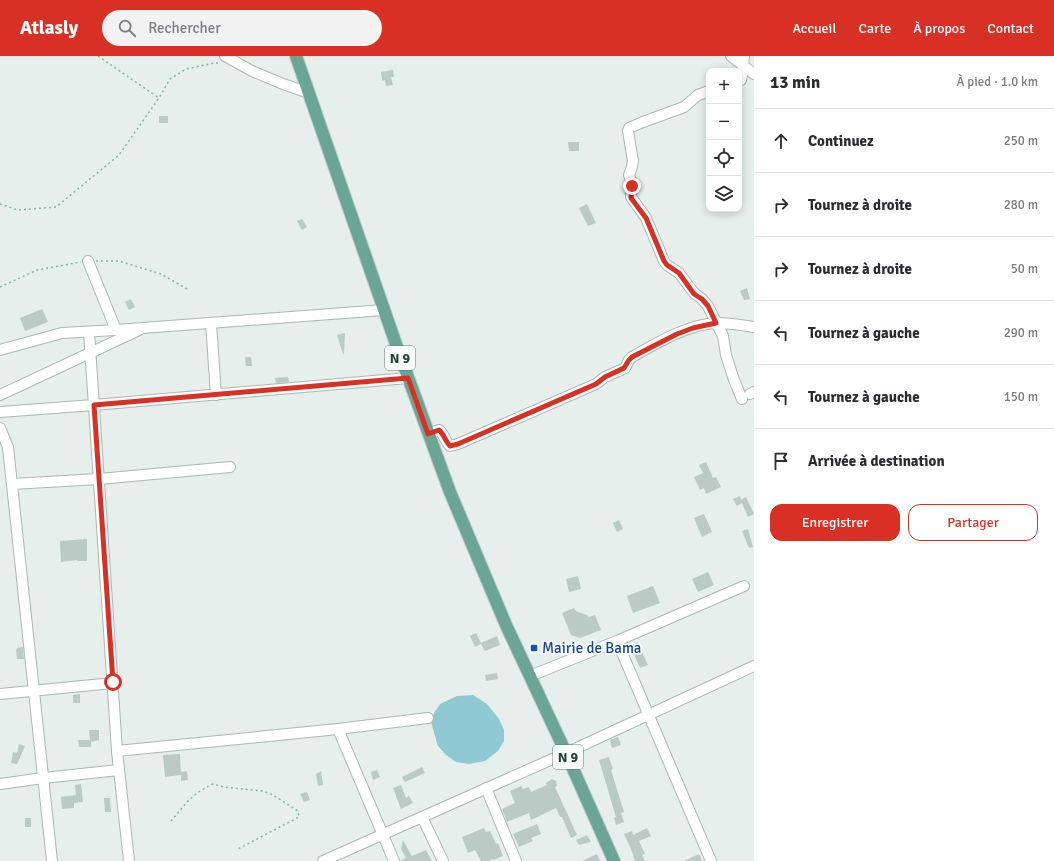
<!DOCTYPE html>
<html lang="fr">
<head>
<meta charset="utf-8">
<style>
	:root { --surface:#fff; --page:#f2f2f3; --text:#2b2b33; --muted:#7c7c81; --line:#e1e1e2; --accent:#d93025 }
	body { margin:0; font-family:Signika,sans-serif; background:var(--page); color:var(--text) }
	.controls { position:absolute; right:12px; top:12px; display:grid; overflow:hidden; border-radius:8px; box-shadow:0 2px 10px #0003 }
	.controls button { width:36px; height:36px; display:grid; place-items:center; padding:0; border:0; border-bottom:1px solid var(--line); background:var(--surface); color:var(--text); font:20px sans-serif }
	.stop { position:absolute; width:12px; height:12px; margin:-9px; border:3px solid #d93025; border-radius:50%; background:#fff }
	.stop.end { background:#d93025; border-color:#fff; box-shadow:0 1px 4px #0008 }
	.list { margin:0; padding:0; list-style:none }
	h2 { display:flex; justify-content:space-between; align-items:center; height:52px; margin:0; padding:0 16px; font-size:17px }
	h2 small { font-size:13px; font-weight:400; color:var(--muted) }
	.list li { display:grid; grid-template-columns:26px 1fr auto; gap:12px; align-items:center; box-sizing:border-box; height:64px; padding:0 16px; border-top:1px solid var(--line) }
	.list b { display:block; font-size:15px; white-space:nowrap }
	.list em { font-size:13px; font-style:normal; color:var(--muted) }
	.actions { display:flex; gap:8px; padding:12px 16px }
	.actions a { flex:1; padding:9px 0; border:1px solid var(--accent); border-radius:12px; text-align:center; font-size:14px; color:var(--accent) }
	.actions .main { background:var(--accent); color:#fff }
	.icon { flex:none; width:22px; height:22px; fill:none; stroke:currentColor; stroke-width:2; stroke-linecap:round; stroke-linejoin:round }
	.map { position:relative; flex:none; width:754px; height:805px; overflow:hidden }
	header { display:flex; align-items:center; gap:24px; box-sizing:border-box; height:56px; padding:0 20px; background:var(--accent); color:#fff }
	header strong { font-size:19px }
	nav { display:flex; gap:22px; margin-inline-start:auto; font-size:14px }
	.search { width:280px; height:36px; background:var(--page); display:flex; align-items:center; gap:10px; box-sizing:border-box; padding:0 14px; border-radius:22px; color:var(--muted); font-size:15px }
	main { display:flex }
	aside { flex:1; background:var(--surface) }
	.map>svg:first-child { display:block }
	.water { fill:#8ec9d4 }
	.building { fill:#bbcac4 }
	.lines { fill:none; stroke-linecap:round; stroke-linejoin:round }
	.minor-casing { stroke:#a8b8b2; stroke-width:12 }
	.major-casing { stroke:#c2cac8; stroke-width:14 }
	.path { stroke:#86b3a5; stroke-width:1.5; stroke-dasharray:2 3; stroke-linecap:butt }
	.minor { stroke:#fff; stroke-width:10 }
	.major { stroke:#6aa596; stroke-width:12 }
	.route { stroke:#d93025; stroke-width:5 }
	.transit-dot { fill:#1a4fb4; stroke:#f7fbf9; stroke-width:1.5 }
	.labels { text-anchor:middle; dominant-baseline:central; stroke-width:3.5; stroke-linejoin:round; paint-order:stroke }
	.shield { fill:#f7fbf9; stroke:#637a73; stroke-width:1 }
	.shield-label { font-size:14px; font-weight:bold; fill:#24423a }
	.transit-label { font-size:15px; fill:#164399; stroke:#f7fbf9; text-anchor:start }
</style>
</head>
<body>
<header>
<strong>Atlasly</strong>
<div class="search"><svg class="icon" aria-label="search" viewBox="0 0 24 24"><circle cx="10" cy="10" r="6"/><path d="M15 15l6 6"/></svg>Rechercher</div>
<nav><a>Accueil</a><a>Carte</a><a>À propos</a><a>Contact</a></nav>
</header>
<main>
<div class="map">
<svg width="754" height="805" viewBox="0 0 754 805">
	<rect width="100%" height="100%" fill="#e6efeb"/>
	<polygon class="water" points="473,639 487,648 499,663 504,674 504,685 498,695 485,705 469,708 456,706 446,699 438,690 431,666 434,657 440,648 457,640"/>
	<g class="building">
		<polygon points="393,14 394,21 391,21 393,29 386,30 385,24 382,25 381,16"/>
		<rect x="159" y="60" width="9" height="7"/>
		<polygon points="568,86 579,86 579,95 569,95"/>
		<polygon points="587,148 596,167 588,170 579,152"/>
		<polygon points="302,163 307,171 302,174 297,165"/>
		<polygon points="747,232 750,243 744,244 740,235"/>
		<polygon points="131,243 135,251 129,254 125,246"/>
		<polygon points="42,253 48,266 25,275 20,262"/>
		<polygon points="345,277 344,298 343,298 337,279"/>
		<polygon points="245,301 251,301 252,310 246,310"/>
		<polygon points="288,321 289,326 276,327 275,322"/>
		<polygon points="706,406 713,422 716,421 721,431 706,438 704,432 700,434 694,421 703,417 699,409"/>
		<polygon points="740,440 741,444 746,441 754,458 748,461 742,447 737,450 733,443"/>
		<polygon points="704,458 712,476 702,481 694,462"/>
		<polygon points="619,464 623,473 617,476 613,467"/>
		<polygon points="748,473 753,491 749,492 742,475"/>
		<polygon points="87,483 87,505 77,505 77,504 61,506 60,485"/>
		<polygon points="708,516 714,529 698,536 692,523"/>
		<polygon points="578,520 581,533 569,536 566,523"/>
		<polygon points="653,530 660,547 633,557 627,540"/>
		<polygon points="574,552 576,555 587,559 589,561 595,559 601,574 580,582 571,579 562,557"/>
		<polygon points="476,577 481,587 497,580 500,589 485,595 481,588 475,591 470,580"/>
		<polygon points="637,585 648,609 640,612 633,596"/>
		<polygon points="23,591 24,603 17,603 16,594 17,593 17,592"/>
		<polygon points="497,617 498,623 486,625 485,619"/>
		<polygon points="80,638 80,647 73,647 73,639"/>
		<polygon points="89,674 99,674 99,684 91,686 91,691 79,691 78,684 90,684"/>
		<polygon points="618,681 621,689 612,692 610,684"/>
		<polygon points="19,688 25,690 17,708 11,707 13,696 17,697"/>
		<polygon points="180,698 181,719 165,721 163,699"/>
		<polygon points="609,701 613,713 611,714 624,756 621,757 624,766 616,769 614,762 616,761 599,704"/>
		<polygon points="422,711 425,717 405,726 402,721"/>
		<polygon points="377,714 380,721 373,724 371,716"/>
		<polygon points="187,715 188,724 181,725 181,716"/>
		<polygon points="321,715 323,729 318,730 316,718"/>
		<polygon points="552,723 556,725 557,730 555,731 577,779 571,782 562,761 560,761 556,752 531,764 529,757 507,766 502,753 515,747 510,735 521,730 523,733 529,731 531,736 547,729 546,727"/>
		<polygon points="81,728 83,746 74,747 74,752 62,753 61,741 76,739 75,729"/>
		<polygon points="401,729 406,742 409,740 413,747 401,753 393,732"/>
		<polygon points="307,736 310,744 304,746 300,738"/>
		<polygon points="104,742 110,742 111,756 105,756"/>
		<rect x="25" y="762" width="6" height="9"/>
		<polygon points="537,768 541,778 531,782 533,785 519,791 513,778"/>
		<polygon points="484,772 486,776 490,775 496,788 498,787 503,800 494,804 493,803 489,805 481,805 475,794 468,797 462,781"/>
		<polygon points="647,772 651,780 639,785 645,798 642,799 645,805 635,805 631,793 624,778 632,775 633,779"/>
		<polygon points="587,779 591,786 579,789 576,784"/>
		<polygon points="403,784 412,800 426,794 432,805 400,805 406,802 401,793"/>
		<polygon points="597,798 600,805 582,805"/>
		<polygon points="699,798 702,805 684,805"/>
	</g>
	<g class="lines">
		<g class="minor-casing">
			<g id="minor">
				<polyline points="225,0 252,15 283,28 309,37"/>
				<polyline points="731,0 754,18"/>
				<polyline points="739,25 741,24 742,19 744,0"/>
				<polyline points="709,35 698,39 684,51 643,66 629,72 628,75 633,105 632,111 629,119 631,125 631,141 646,162 664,205 667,209 679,217 694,237 702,243 708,250 723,280 726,299 734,324 742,343"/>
				<polyline points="88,205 116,274"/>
				<polyline points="211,267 216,339"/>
				<polyline points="89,276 117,695 129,805"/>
				<polyline points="0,294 62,277 116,274 384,254"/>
				<polyline points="750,338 754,336"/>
				<polyline points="0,339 139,274"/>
				<polyline points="0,356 94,349 408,322"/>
				<polyline points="0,372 8,391 52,805"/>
				<path d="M428,378L439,374C444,378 445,385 450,390L458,388L596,328L605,321L625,312L629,304L632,301C657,287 688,268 717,267C729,267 742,269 754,271"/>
				<polyline points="12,428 99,423 230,411"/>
				<polyline points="617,585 711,805"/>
				<polyline points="530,620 617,585 744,530"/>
				<polyline points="0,638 113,627"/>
				<polyline points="338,673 394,805"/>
				<polyline points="117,695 338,673 428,662"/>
				<polyline points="0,728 43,722 119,714"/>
				<polyline points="486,732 516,805"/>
				<polyline points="422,761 443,805"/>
				<polyline points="323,805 566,697 754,610"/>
			</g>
		</g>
		<g class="major-casing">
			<polyline id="major" points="296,0 397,291 450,436 506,569 566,697 614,805"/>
		</g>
		<g class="path">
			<polyline points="98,0 159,42"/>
			<polyline points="0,148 18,154 56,151 119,99 159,42 170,23 186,13 214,7 220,7"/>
			<polyline points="96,205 119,205 161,218 187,233"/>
			<polyline points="0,231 37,214 81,206"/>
			<polyline points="171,765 187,746 197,737 210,729 213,728 224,731 263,735 273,739 298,755 299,761 236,794"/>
		</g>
		<use href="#minor" class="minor"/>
		<use href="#major" class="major"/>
	</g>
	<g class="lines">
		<path class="route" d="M113,626L94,349L408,322L428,378L439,374C444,378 445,385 450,390L458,388L596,328L605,321L624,312L629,304L632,301L677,278L693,272L716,267L708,250L702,243L694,238L679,217L667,209L664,205L646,162L631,142L632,130"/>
	</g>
	<rect class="transit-dot" x="530" y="588" width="8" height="8" rx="2"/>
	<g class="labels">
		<g class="shield">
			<rect x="385" y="290" width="30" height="24" rx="3"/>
			<rect x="553" y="689" width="30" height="24" rx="3"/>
		</g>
		<g class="shield-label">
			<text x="400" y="302">N 9</text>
			<text x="568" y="701">N 9</text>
		</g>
		<g class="transit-label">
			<text x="542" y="592">Mairie de Bama</text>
		</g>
	</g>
</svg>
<div class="controls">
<button>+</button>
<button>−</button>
<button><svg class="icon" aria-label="locate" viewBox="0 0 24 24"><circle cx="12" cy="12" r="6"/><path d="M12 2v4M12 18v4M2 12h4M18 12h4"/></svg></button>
<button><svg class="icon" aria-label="layers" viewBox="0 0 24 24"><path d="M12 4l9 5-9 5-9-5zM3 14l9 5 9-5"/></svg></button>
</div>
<div class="stop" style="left:113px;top:626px"></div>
<div class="stop end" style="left:632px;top:130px"></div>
</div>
<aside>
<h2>13 min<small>À pied · 1.0 km</small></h2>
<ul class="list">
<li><svg class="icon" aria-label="ahead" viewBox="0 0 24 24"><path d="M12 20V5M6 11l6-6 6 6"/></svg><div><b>Continuez</b></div><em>250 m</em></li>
<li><svg class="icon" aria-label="right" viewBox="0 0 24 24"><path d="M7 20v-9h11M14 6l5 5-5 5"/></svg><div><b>Tournez à droite</b></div><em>280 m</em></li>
<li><svg class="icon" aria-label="right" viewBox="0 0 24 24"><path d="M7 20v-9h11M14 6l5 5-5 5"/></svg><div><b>Tournez à droite</b></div><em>50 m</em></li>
<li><svg class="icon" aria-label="left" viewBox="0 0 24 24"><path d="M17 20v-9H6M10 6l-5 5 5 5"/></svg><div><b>Tournez à gauche</b></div><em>290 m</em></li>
<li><svg class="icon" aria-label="left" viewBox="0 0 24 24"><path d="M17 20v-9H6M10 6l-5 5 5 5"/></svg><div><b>Tournez à gauche</b></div><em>150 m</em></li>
<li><svg class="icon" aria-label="arrive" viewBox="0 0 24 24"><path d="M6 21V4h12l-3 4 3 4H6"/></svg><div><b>Arrivée à destination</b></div></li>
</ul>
<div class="actions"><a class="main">Enregistrer</a><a>Partager</a></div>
</aside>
</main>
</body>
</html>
